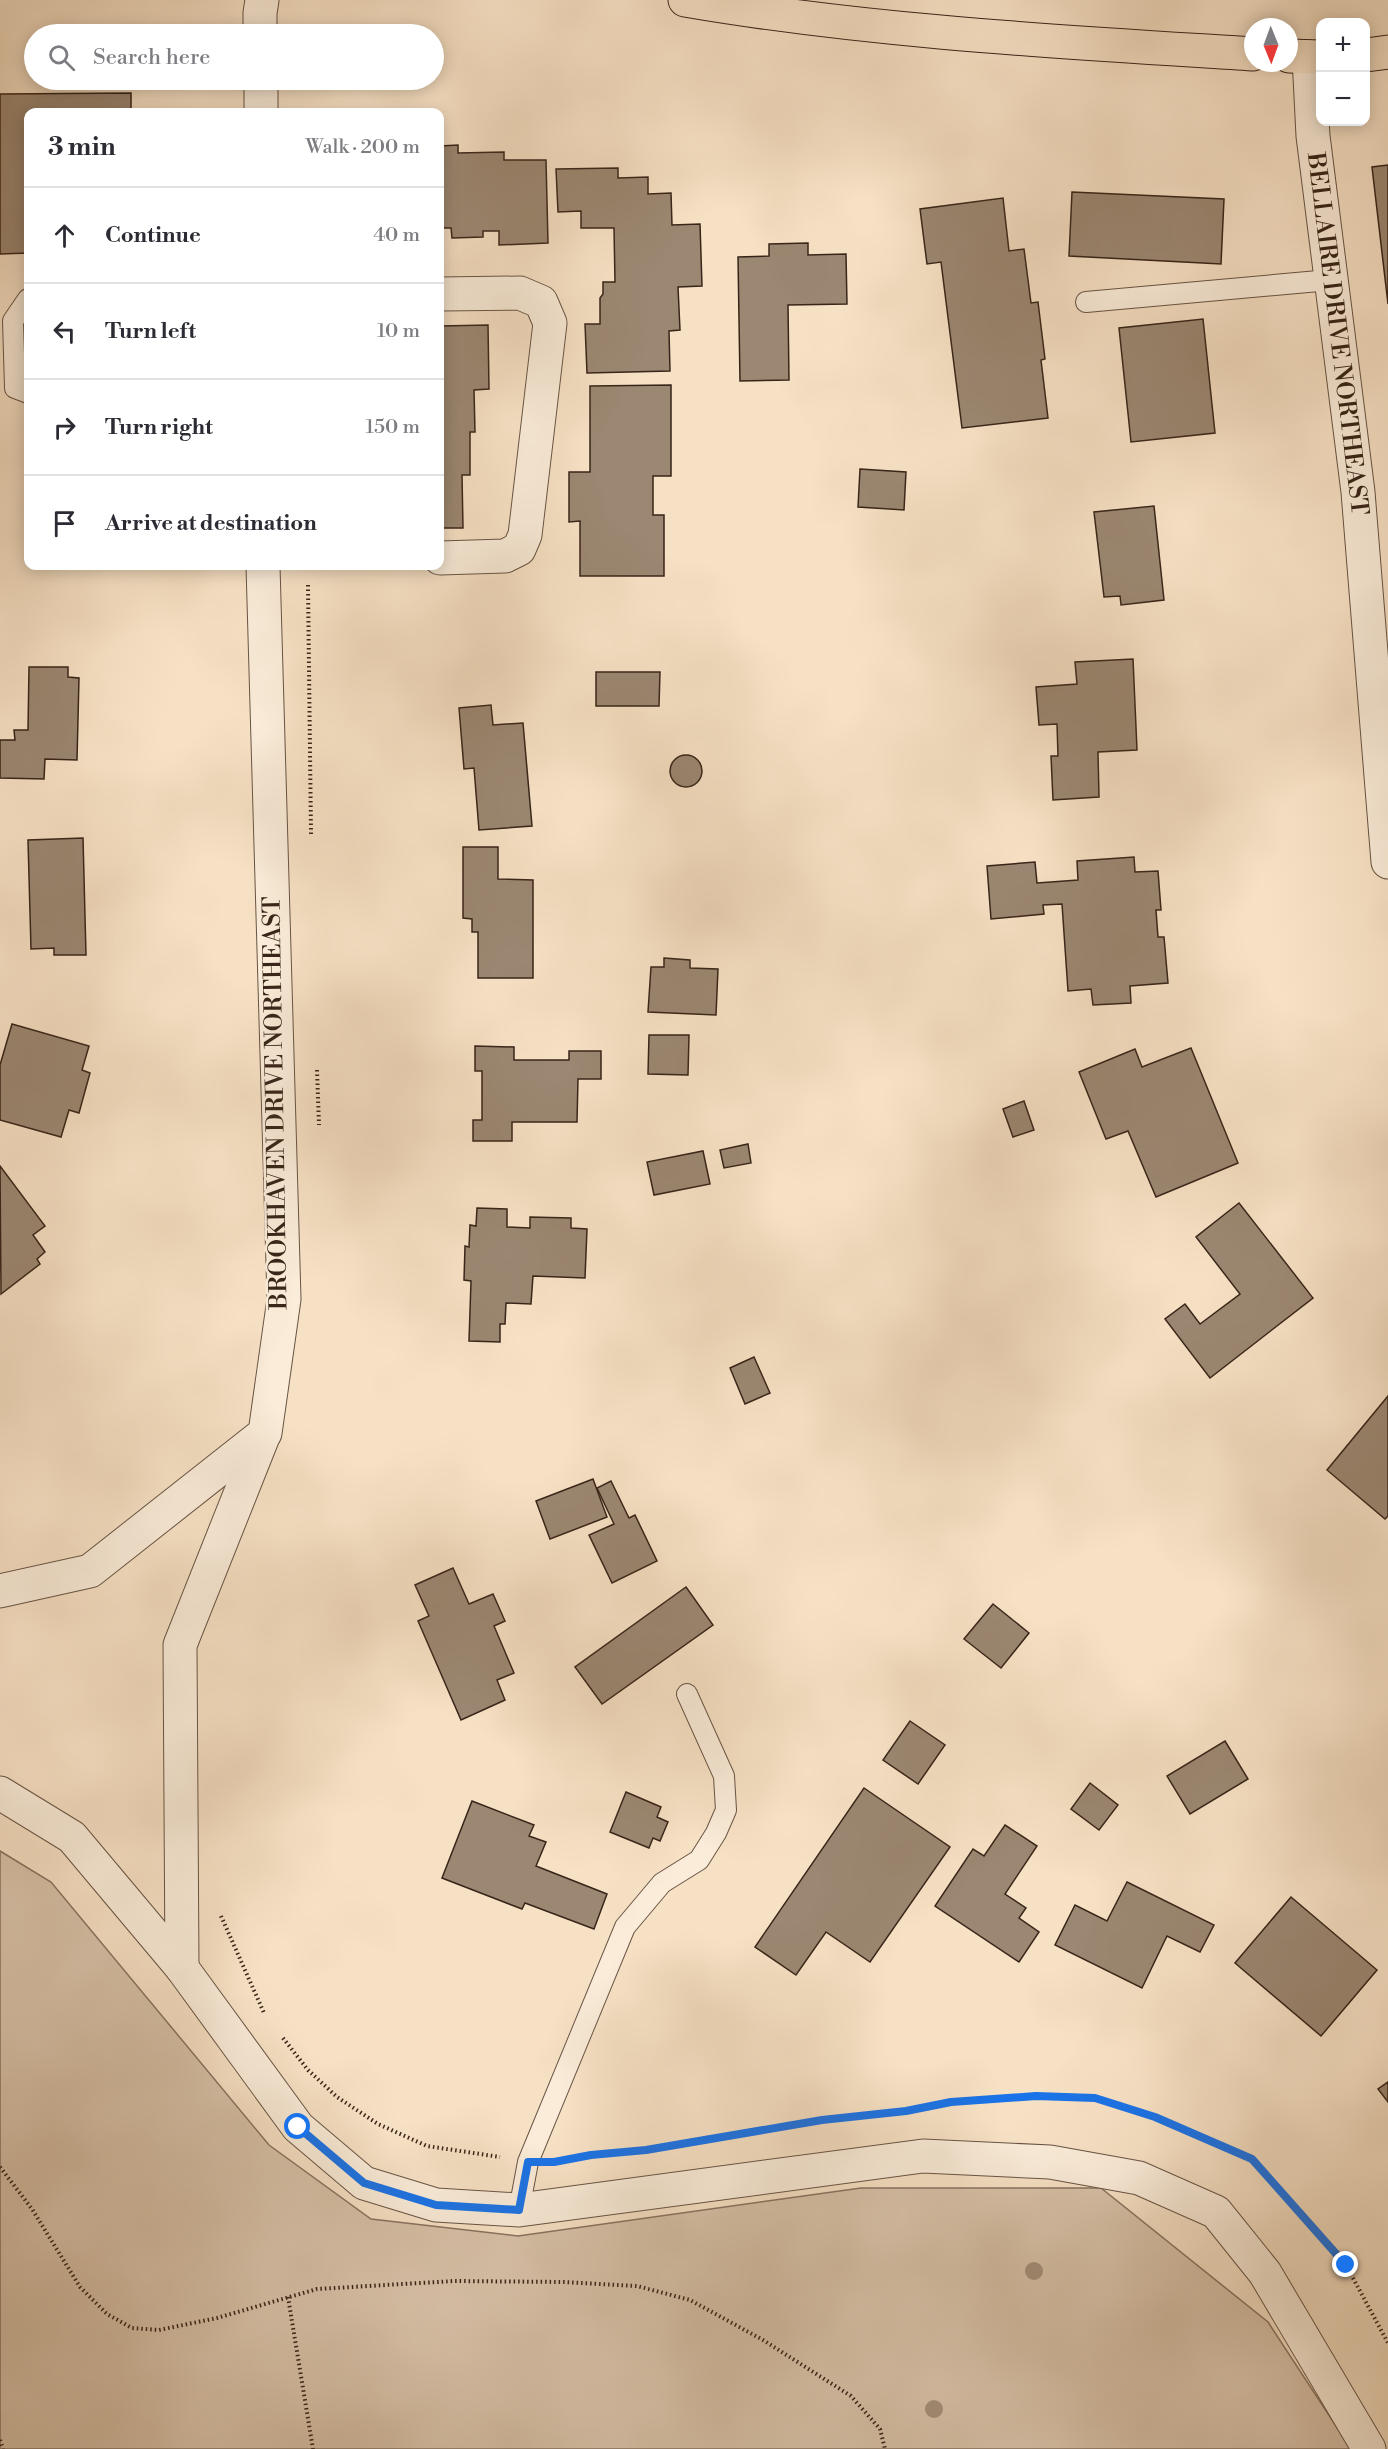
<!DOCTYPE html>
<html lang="en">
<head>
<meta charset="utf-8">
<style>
	:root { --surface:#fff; --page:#f7f7f7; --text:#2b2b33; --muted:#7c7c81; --line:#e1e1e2 }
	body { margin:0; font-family:"Libre Bodoni",serif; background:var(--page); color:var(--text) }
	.controls { position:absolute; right:18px; top:18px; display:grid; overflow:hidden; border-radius:12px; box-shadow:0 3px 15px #0003 }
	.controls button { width:54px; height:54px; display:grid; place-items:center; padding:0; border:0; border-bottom:2px solid var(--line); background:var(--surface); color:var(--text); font:30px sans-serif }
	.compass { position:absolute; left:1244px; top:18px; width:54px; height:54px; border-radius:50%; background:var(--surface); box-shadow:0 3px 15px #0003; rotate:179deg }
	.stop { position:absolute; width:18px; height:18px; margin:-14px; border:4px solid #1a73e8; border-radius:50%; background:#fff }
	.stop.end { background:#1a73e8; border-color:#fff; box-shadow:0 2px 6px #0008 }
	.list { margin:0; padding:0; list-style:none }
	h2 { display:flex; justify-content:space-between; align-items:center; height:78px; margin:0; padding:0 24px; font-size:26px }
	h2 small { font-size:20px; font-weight:400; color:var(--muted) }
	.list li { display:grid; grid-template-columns:39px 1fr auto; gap:18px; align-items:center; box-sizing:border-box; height:96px; padding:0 24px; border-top:2px solid var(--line) }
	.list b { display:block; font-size:22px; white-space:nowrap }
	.list em { font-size:20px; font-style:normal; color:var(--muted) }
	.icon { flex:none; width:33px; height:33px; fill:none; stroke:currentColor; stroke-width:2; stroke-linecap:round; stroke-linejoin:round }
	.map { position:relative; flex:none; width:1388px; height:2449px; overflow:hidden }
	.search { position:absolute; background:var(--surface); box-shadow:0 3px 15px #0003; left:24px; top:24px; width:420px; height:66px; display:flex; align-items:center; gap:15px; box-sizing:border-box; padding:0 21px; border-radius:33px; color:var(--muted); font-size:22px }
	.panel { position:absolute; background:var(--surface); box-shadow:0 3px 15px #0003; left:24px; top:108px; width:420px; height:462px; border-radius:12px }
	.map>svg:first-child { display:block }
	.green { fill:#d7c1a8; stroke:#887360; stroke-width:1.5 }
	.building { fill:#9b8772; stroke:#382519; stroke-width:1.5 }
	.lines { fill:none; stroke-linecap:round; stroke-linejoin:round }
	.service-casing { stroke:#685444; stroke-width:22 }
	.minor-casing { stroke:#685444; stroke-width:35 }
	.trunk-casing { stroke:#382519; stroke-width:35 }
	.path { stroke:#382519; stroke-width:4; stroke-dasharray:1.5 3; stroke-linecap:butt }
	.service { stroke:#faecd9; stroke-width:20 }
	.minor { stroke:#faecd9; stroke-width:33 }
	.trunk { stroke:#f7e1c5; stroke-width:33 }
	.tree { fill:#a48f7a }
	.route { stroke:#1a73e8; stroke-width:8 }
	.labels { text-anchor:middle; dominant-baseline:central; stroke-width:5; stroke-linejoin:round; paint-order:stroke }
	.street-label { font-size:24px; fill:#382519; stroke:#faecd9 }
</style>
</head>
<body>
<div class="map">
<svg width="1388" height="2449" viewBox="0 0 1388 2449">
	<rect width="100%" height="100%" fill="#f7e1c5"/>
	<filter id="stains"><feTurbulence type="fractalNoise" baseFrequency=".00333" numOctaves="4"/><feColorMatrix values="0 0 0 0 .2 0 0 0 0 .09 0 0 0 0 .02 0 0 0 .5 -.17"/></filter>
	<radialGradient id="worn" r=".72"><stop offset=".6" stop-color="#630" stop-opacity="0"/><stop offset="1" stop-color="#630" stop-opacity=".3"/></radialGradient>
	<polygon class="green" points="0,1851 51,1882 269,2145 371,2219 518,2236 861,2188 1101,2188 1268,2322 1351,2449 0,2449"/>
	<g class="building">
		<polygon points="131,93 131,112 28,112 28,253 0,254 0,94"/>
		<polygon points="458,145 458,153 504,152 504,160 546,160 548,243 499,245 499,231 483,231 483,237 452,238 451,228 440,228 440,146"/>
		<polygon points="1388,165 1388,304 1372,167"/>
		<polygon points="618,168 618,178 648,177 648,194 671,193 672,225 700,224 702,286 678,287 680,330 669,331 670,371 587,373 585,324 600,324 600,298 603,294 603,282 615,282 614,228 581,228 581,211 558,212 556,169"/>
		<polygon points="1072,192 1224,199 1221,264 1069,256"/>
		<polygon points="1003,198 1009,251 1024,249 1031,303 1038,302 1045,359 1041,360 1048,418 962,428 941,262 927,264 920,209"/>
		<polygon points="808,243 808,255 846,254 847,304 788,305 789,380 740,381 738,257 769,256 769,244"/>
		<polygon points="1203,319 1215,433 1131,442 1119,328"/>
		<polygon points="488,325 489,389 474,390 475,432 470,432 470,475 462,475 463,528 440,528 440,326"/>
		<polygon points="671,385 671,476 653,476 653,515 664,515 664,576 580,576 580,521 569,522 569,472 590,472 590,386"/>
		<polygon points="860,469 906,472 904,510 858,507"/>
		<polygon points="1154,506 1164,600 1121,605 1120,596 1104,597 1094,512"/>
		<polygon points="1133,659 1137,750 1098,752 1099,797 1053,800 1051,756 1058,756 1057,724 1039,725 1036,687 1077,684 1075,662"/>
		<polygon points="29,667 68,667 68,677 79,678 77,760 45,759 44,779 0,778 0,740 15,740 14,730 28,730"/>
		<polygon points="596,672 660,672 659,706 596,706"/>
		<polygon points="491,705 493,725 523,723 532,826 479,830 474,768 464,769 459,708"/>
		<circle cx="686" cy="771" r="16"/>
		<polygon points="83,838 86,955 54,955 54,948 31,949 28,840"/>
		<polygon points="463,847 498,847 498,879 533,880 533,978 478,978 478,932 472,932 472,919 463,918"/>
		<polygon points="1134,857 1135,872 1158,871 1161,910 1156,910 1158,937 1164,937 1168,983 1130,986 1131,1003 1093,1005 1091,989 1068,991 1062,904 1043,905 1044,914 991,919 987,866 1035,862 1037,883 1078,880 1077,861"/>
		<polygon points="664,958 690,960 690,968 718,969 716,1015 648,1012 651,967 664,967"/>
		<polygon points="12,1024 89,1046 82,1070 90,1073 79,1113 69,1110 61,1137 0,1120 0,1065"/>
		<polygon points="649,1035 689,1035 688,1075 648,1074"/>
		<polygon points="475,1046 514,1047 514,1060 569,1060 569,1051 601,1051 601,1079 578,1079 577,1122 512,1122 512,1141 473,1141 473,1120 482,1120 482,1071 475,1071"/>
		<polygon points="1191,1048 1238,1163 1156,1197 1128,1131 1106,1139 1079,1072 1135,1049 1142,1067"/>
		<polygon points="1024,1101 1034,1130 1013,1137 1003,1109"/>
		<polygon points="748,1144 751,1163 724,1168 720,1150"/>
		<polygon points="703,1151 710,1184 654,1195 647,1162"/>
		<polygon points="0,1166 45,1226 33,1235 45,1252 37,1259 40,1264 1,1294"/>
		<polygon points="1239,1203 1313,1298 1210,1378 1165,1319 1185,1304 1200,1324 1240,1294 1196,1237"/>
		<polygon points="477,1208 507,1209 507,1227 530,1228 530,1217 571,1218 571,1228 587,1229 585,1278 533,1276 531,1304 506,1303 505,1324 500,1324 500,1342 469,1341 471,1281 464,1280 465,1246 469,1247 470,1225 476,1226"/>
		<polygon points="754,1357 770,1393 745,1404 730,1368"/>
		<polygon points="1388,1396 1388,1516 1385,1519 1327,1470"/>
		<polygon points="593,1479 607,1517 550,1539 536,1501"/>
		<polygon points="611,1481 629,1518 635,1515 657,1561 612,1583 589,1535 614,1524 597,1488"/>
		<polygon points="453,1568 469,1604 493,1594 505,1621 494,1626 514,1673 497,1680 505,1700 461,1720 418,1621 429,1616 415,1585"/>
		<polygon points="686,1587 713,1625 602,1704 575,1667"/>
		<polygon points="993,1604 1029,1633 1001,1668 964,1639"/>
		<polygon points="910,1721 945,1745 918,1784 883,1760"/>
		<polygon points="1225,1741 1248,1779 1190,1814 1167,1776"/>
		<polygon points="1090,1783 1118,1805 1099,1830 1071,1809"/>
		<polygon points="864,1788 950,1847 870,1962 826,1932 796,1975 755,1947"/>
		<polygon points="626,1792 661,1807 657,1817 668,1822 660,1841 653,1838 649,1848 610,1832"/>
		<polygon points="472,1801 534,1825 529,1836 546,1842 536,1866 607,1894 594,1929 525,1903 522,1909 442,1878"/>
		<polygon points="1005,1825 1037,1846 1005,1894 1026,1908 1019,1918 1039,1932 1019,1962 935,1906 973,1849 984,1856"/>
		<polygon points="1127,1882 1214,1925 1200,1952 1167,1936 1142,1988 1055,1945 1075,1905 1107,1921"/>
		<polygon points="1291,1897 1377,1970 1321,2036 1235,1963"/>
		<polygon points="1388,2082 1388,2102 1378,2089"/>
	</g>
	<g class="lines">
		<g class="service-casing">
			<g id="service">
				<polyline points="28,299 13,321 15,388 28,393"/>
				<polyline points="1086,302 1330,280"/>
				<polyline points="519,2210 528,2162 625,1927 662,1883 699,1860 716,1833 726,1810 724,1776 687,1694"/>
			</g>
		</g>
		<g class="minor-casing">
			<g id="minor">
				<polyline points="260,34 260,13 262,0"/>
				<polyline points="1309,57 1313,136 1358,492 1388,862"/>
				<polyline points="261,80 261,112"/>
				<polyline points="440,294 520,293 541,302 550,323 525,535 519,549 505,556 440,558"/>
				<polyline points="0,1591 90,1571 265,1433 284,1299 263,566"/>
				<polyline points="0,1793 72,1837 182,1968 298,2127 364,2183 436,2205 519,2210 923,2156 1050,2162 1139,2178 1216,2212 1265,2273 1369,2449"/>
				<polyline points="182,1968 180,1645 264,1434"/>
			</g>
		</g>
		<g class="trunk-casing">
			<g id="trunk">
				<path d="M685,0C872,32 1064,42 1253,54"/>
				<polyline points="1366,55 1388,52"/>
				<polyline points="1289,56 1320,57"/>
			</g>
		</g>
		<g class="path">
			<polyline points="311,34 315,25"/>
			<polyline points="308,585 311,834"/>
			<polyline points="317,1070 319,1125"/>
			<polyline points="221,1916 264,2013"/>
			<polyline points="283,2038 308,2070 337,2097 378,2124 427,2146 500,2157"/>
			<polyline points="561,2161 591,2155 646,2150 695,2140 822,2120 906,2111 950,2102 1036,2096 1095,2098 1155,2117 1252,2159 1346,2265 1388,2343"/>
			<polyline points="0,2167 32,2209 80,2287 107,2314 132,2328 159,2330 217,2318 317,2289 454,2281 564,2282 637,2286 690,2300 763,2340 851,2396 880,2429 885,2449"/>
			<polyline points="288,2297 313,2449"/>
			<polyline points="0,2440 3,2449"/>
		</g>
		<use href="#service" class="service"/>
		<use href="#minor" class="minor"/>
		<use href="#trunk" class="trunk"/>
	</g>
	<g class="tree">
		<circle cx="1034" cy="2271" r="9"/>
		<circle cx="934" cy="2409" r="9"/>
	</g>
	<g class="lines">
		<polyline class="route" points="298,2127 364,2183 436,2205 519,2210 528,2162 554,2162 591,2155 646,2150 822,2120 906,2111 951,2102 1036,2096 1095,2098 1155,2117 1252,2159 1346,2265"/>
	</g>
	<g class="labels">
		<g class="street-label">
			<text transform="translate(1337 334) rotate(83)">BELLAIRE DRIVE NORTHEAST</text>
			<text transform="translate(276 1103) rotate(-91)">BROOKHAVEN DRIVE NORTHEAST</text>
		</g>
	</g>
	<rect width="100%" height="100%" filter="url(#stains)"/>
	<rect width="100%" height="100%" fill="url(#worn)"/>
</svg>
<div class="controls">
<button>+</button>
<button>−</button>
</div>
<svg class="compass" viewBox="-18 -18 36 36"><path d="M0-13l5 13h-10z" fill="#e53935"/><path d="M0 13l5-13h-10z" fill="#7c7c81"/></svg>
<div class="stop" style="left:298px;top:2127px"></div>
<div class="stop end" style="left:1346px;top:2265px"></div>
<div class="search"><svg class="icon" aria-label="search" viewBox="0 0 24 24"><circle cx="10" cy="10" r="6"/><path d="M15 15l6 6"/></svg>Search here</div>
<section class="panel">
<h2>3 min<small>Walk · 200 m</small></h2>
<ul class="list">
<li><svg class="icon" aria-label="ahead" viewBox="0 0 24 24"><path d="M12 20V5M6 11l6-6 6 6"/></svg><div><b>Continue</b></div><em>40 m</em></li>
<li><svg class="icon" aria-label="left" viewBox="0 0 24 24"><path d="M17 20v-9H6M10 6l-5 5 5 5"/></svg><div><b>Turn left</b></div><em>10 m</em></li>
<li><svg class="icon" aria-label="right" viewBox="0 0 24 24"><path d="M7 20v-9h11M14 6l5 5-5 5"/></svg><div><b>Turn right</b></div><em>150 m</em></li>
<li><svg class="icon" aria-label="arrive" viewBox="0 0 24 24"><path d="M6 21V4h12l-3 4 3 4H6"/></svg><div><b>Arrive at destination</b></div></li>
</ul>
</section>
</div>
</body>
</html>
